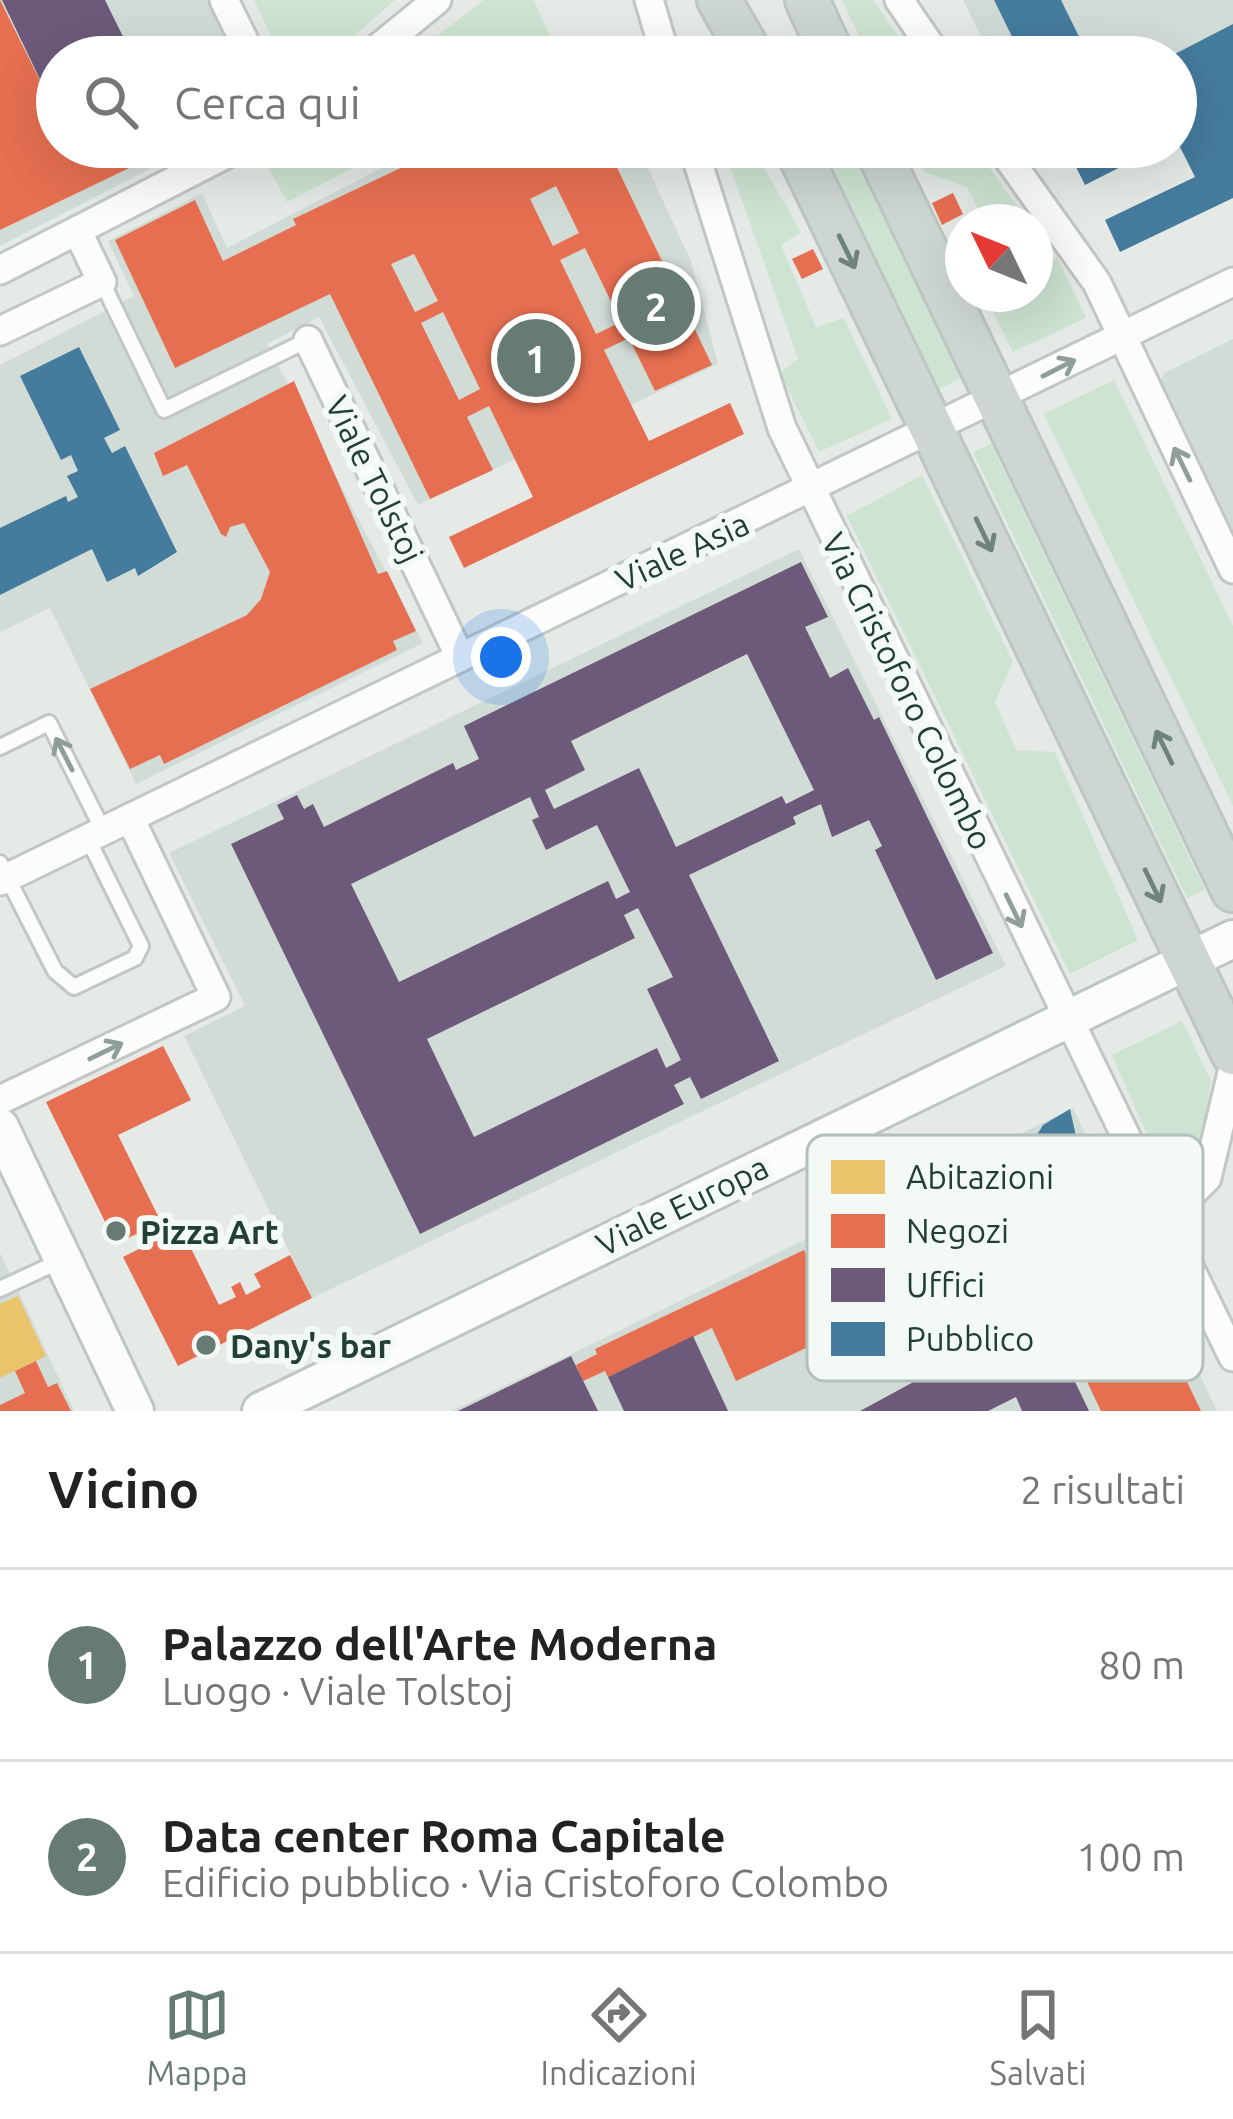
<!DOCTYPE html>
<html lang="it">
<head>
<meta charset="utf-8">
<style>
	:root { --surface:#fff; --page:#f6f6f6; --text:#222; --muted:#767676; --line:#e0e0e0; --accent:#667b73 }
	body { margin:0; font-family:Ubuntu,sans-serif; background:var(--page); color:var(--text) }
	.compass { position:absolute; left:945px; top:204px; width:108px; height:108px; border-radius:50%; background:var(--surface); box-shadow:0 12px 48px #0002; rotate:313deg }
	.you { position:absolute; left:501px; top:657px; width:42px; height:42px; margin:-30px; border:9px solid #fff; border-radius:50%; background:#1a73e8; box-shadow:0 0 0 18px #1a73e833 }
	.badge { display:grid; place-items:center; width:78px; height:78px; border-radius:50%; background:var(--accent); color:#fff; font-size:39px; font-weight:700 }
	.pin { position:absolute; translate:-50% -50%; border:6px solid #fff; box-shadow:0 3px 12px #0006 }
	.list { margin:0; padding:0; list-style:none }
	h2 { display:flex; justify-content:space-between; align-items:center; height:156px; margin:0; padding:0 48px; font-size:51px }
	h2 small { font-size:39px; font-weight:400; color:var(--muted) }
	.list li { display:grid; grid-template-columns:78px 1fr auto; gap:36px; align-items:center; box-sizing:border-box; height:192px; padding:0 48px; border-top:3px solid var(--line) }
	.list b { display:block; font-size:45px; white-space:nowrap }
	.list p { margin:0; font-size:39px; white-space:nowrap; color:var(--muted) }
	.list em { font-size:39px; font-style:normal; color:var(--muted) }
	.icon { flex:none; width:66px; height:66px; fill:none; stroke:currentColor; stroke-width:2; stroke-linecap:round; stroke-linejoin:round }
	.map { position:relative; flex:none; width:1233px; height:1411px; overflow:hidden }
	.search { position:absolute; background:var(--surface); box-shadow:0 12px 48px #0002; left:36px; right:36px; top:36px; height:132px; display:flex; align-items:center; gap:30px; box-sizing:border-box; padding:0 42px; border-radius:66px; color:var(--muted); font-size:45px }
	.sheet { height:540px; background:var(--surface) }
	nav { display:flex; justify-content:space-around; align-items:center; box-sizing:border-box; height:168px; border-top:3px solid var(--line); background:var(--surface); font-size:33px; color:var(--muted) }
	nav a { display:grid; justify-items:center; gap:6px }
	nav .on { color:var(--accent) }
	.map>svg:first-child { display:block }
	.built { fill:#d2dcd7 }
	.green { fill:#cde4d2 }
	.homes { fill:#e9c46a }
	.shops { fill:#e76f51; fill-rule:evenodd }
	.offices { fill:#6d597a; fill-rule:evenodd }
	.public { fill:#457b9d }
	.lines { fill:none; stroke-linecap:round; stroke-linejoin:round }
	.lane-casing { stroke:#c2c7c4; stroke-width:20 }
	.street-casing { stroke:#c2c7c4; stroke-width:33 }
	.secondary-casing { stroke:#bec6c3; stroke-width:42 }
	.primary-casing { stroke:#bcc6c2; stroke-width:48 }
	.lane { stroke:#fbfcfb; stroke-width:14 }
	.street { stroke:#fbfcfb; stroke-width:27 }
	.secondary { stroke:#fbfcfb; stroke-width:36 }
	.primary { stroke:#cdd6d3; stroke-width:42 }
	.oneway { stroke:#6e837c }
	.oneway2 { stroke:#8e9e98 }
	.poi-dot { fill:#667b73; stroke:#f3f9f5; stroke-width:4.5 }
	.labels { text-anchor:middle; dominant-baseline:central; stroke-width:12; stroke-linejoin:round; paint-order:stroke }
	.street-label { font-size:33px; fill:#213f35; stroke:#f3f9f5 }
	.poi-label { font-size:33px; font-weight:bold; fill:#213f35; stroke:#f3f9f5; text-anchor:start }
	.key { fill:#f3f9f5; stroke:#b4c1bb; stroke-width:3 }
	.key-label { font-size:33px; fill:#213f35 }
</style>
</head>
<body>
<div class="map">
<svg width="1233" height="1411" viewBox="0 0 1233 1411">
	<rect width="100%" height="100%" fill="#e5eae7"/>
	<g class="built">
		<polygon points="0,0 208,0 237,57 57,57 57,147 192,147 0,246"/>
		<polygon points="963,0 1233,0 1233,115 1176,143 1176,57 991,57"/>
		<polygon points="422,147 638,147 691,261 718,364 418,505 319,317 267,344 423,643 136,784 50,608 0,632 0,365 134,296 108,241 202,193 227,248"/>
		<polygon points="1233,339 1233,540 1158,388 1164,373"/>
		<polygon points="799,549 1006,966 312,1298 184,1036 245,1006 169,853"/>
		<polygon points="1073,1108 1217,1411 451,1411 590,1345"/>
		<polygon points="0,1253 16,1286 74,1411 0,1411"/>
	</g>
	<g class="green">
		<polygon points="254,0 395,0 330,57 281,57"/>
		<polygon points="484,0 534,0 559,57 410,57"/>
		<polygon points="842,0 873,0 913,57 869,57"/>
		<polygon points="294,147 394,147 287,202 268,167"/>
		<polygon points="723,147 752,147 801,232 781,245 816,327 844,318 892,419 819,452 780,373 798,359"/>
		<polygon points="823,147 849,147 961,378 939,389"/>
		<polygon points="912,147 975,147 1016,205 1008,209 1014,222 985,222 967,187 924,172"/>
		<polygon points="1057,257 1086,318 1013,352 984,294 1035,294 1035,267 1038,271"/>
		<polygon points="1114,380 1233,626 1233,806 1044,414"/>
		<polygon points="991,443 1205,890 1187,898 973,452"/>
		<polygon points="922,475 1013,662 995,702 1016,750 1055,752 1138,940 1070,974 847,516"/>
		<polygon points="1182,1021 1211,1081 1198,1165 1157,1157 1112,1055"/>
	</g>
	<polygon class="homes" points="18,1296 46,1356 0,1378 0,1304"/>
	<g class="shops">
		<polygon points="0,0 57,115 57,147 173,147 0,230"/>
		<path d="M445,147H607L712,365L655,391L629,338L604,350L649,441L730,403L744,434L464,568L449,537L533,497L489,406L467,417L493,470L430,499L330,294L175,368L115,240L195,200L223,261L296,225L293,219ZM556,186L579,233L553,246L530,199ZM585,248L621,322L596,334L560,260ZM414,254L438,301L415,312L391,264ZM443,312L480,389L459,400L421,323Z"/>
		<polygon points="953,193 963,214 942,225 932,203"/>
		<polygon points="813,249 823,269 802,279 792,259"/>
		<polygon points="294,381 378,574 387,571 416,631 393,641 397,650 164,764 160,755 130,769 90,689 247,615 261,599 270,572 244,523 230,527 226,537 221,534 187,465 163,476 154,453"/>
		<polygon points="163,1046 191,1100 118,1135 161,1222 116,1244 46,1102"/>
		<polygon points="181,1228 219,1305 236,1297 231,1287 240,1282 246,1295 261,1287 254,1274 290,1255 312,1298 178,1366 123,1257"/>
		<polygon points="907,1235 917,1255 826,1297 842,1331 736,1381 712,1328 608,1377 605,1371 583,1381 576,1365 597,1354 595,1349 804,1250 817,1278"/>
		<polygon points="1151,1307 1201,1411 1101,1411 1070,1346"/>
		<polygon points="36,1361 48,1387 57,1383 71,1411 0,1411 0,1405 25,1393 15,1371"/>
	</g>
	<g class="offices">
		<polygon points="2,0 105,0 133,57 57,57 57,115"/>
		<path d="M801,562L828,617L805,627L830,678L848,668L874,720L879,717L993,953L936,980L875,850L882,846L869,820L832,837L821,804L793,817L796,824L689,875L779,1061L701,1099L690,1077L674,1085L684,1104L420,1234L231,844L284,819L277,805L297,795L304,809L313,804L324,827L453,763L456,770L479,759L464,726ZM747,654L814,790L786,804L782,796L676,847L639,768L554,809L545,790L585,770L571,741ZM530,797L539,817L532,820L546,850L597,825L630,892L616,899L608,881L399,982L351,884ZM638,908L673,977L647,989L681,1060L666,1068L657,1048L474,1137L427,1039L635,938L624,915Z"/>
		<polygon points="949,1182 1006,1297 1127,1237 1153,1289 1054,1338 1089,1411 1022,1411 1016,1397 988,1411 860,1411 965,1354 894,1209"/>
		<polygon points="693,1336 728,1411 624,1411 608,1377"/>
		<polygon points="571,1356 598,1411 458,1411"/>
	</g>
	<g class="public">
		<polygon points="994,0 1061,0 1089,57 1022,57"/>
		<polygon points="1233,24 1233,198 1120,252 1105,220 1195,177 1176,139 1176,57 1169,57"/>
		<polygon points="1066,147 1160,147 1085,185"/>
		<polygon points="79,347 120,430 104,438 112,453 125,446 177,552 138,576 135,568 107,582 92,549 0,595 0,528 66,496 68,502 78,497 67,476 78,471 71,455 61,460 20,376"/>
		<polygon points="1070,1109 1079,1150 1063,1165 1048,1163 1037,1152 1035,1138 1043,1125"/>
	</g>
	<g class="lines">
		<g class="lane-casing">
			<g id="lane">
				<polyline points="102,282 164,410 308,340"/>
				<polyline points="0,747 49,723 104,832"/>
				<polyline points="0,863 55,971 74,987 135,958 141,946 88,839"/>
				<polyline points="0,1289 62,1260"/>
			</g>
		</g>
		<g class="street-casing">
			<g id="street">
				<polyline points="224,0 252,57"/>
				<polyline points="649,0 666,57"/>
				<polyline points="899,0 938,57"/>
				<polyline points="367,57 437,0"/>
				<polyline points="693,147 782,428 1233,1357"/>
				<polyline points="1000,147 1097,283 1233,569"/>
				<polyline points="0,270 240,147"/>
				<polyline points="0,331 102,282 78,232"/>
				<polyline points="308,340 460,657"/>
				<polyline points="0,881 1233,282"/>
				<polyline points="0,1100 216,997 130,818"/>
				<polyline points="1167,1217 1207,1178 1233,1068"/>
			</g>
		</g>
		<g class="secondary-casing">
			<g id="secondary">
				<polyline points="0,1127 135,1411"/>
				<polyline points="261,1411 1233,939"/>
			</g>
		</g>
		<g class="primary-casing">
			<g id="primary">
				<polyline points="719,0 752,57"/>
				<polyline points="807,0 833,57"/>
				<polyline points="796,147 1233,1053"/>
				<polyline points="876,147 1233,890"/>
			</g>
		</g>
		<use href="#lane" class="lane"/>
		<use href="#street" class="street"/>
		<use href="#secondary" class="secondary"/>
		<use href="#primary" class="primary"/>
	</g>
	<defs><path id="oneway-shaft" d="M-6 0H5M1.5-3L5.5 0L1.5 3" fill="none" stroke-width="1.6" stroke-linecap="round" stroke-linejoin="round" transform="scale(3)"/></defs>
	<g class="oneway">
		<use href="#oneway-shaft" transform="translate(847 252) rotate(64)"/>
		<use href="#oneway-shaft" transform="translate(984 535) rotate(64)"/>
		<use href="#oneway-shaft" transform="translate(1164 747) rotate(-116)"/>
		<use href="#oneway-shaft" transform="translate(1153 886) rotate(64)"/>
	</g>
	<g class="oneway2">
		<use href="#oneway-shaft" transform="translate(1059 368) rotate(-27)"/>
		<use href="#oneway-shaft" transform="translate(1182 464) rotate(-116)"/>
		<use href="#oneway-shaft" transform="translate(64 754) rotate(-117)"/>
		<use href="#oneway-shaft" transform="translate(1014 911) rotate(64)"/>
		<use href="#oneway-shaft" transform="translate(106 1051) rotate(-26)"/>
	</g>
	<g class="poi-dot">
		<circle cx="116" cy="1231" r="12"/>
		<circle cx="206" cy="1345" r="12"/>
	</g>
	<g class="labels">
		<g class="street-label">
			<text transform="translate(375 479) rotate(64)">Viale Tolstoj</text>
			<text transform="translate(682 551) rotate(-25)">Viale Asia</text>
			<text transform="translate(908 691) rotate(64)">Via Cristoforo Colombo</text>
			<text transform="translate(682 1205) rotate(-26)">Viale Europa</text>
		</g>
		<g class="poi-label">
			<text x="140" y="1231">Pizza Art</text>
			<text x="230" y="1345">Dany's bar</text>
		</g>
	</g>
	<rect x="807" y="1135" width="396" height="246" rx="18" class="key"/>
	<rect x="831" y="1160" width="54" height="34" fill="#e9c46a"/>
	<rect x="831" y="1214" width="54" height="34" fill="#e76f51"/>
	<rect x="831" y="1268" width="54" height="34" fill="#6d597a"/>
	<rect x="831" y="1322" width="54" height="34" fill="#457b9d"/>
	<g class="key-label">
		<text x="906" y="1189">Abitazioni</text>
		<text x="906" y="1243">Negozi</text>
		<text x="906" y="1297">Uffici</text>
		<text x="906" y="1351">Pubblico</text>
	</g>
</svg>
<svg class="compass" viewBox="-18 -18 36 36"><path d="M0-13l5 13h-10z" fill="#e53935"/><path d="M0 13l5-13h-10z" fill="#767676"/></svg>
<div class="you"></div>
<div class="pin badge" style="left:536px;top:358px">1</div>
<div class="pin badge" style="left:656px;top:306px">2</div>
<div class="search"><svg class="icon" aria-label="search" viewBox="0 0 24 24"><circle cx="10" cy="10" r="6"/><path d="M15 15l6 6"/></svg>Cerca qui</div>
</div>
<section class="sheet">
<h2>Vicino<small>2 risultati</small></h2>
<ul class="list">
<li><span class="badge">1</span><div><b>Palazzo dell'Arte Moderna</b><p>Luogo · Viale Tolstoj</p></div><em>80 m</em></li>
<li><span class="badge">2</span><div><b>Data center Roma Capitale</b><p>Edificio pubblico · Via Cristoforo Colombo</p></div><em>100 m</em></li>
</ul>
</section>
<nav>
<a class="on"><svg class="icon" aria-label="map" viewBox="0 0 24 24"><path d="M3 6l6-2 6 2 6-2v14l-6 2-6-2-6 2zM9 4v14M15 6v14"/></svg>Mappa</a>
<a><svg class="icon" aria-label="directions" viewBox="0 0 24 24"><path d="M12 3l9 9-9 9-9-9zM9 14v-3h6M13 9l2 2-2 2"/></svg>Indicazioni</a>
<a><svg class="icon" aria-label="saved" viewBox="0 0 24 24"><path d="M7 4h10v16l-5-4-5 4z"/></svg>Salvati</a>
</nav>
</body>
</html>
